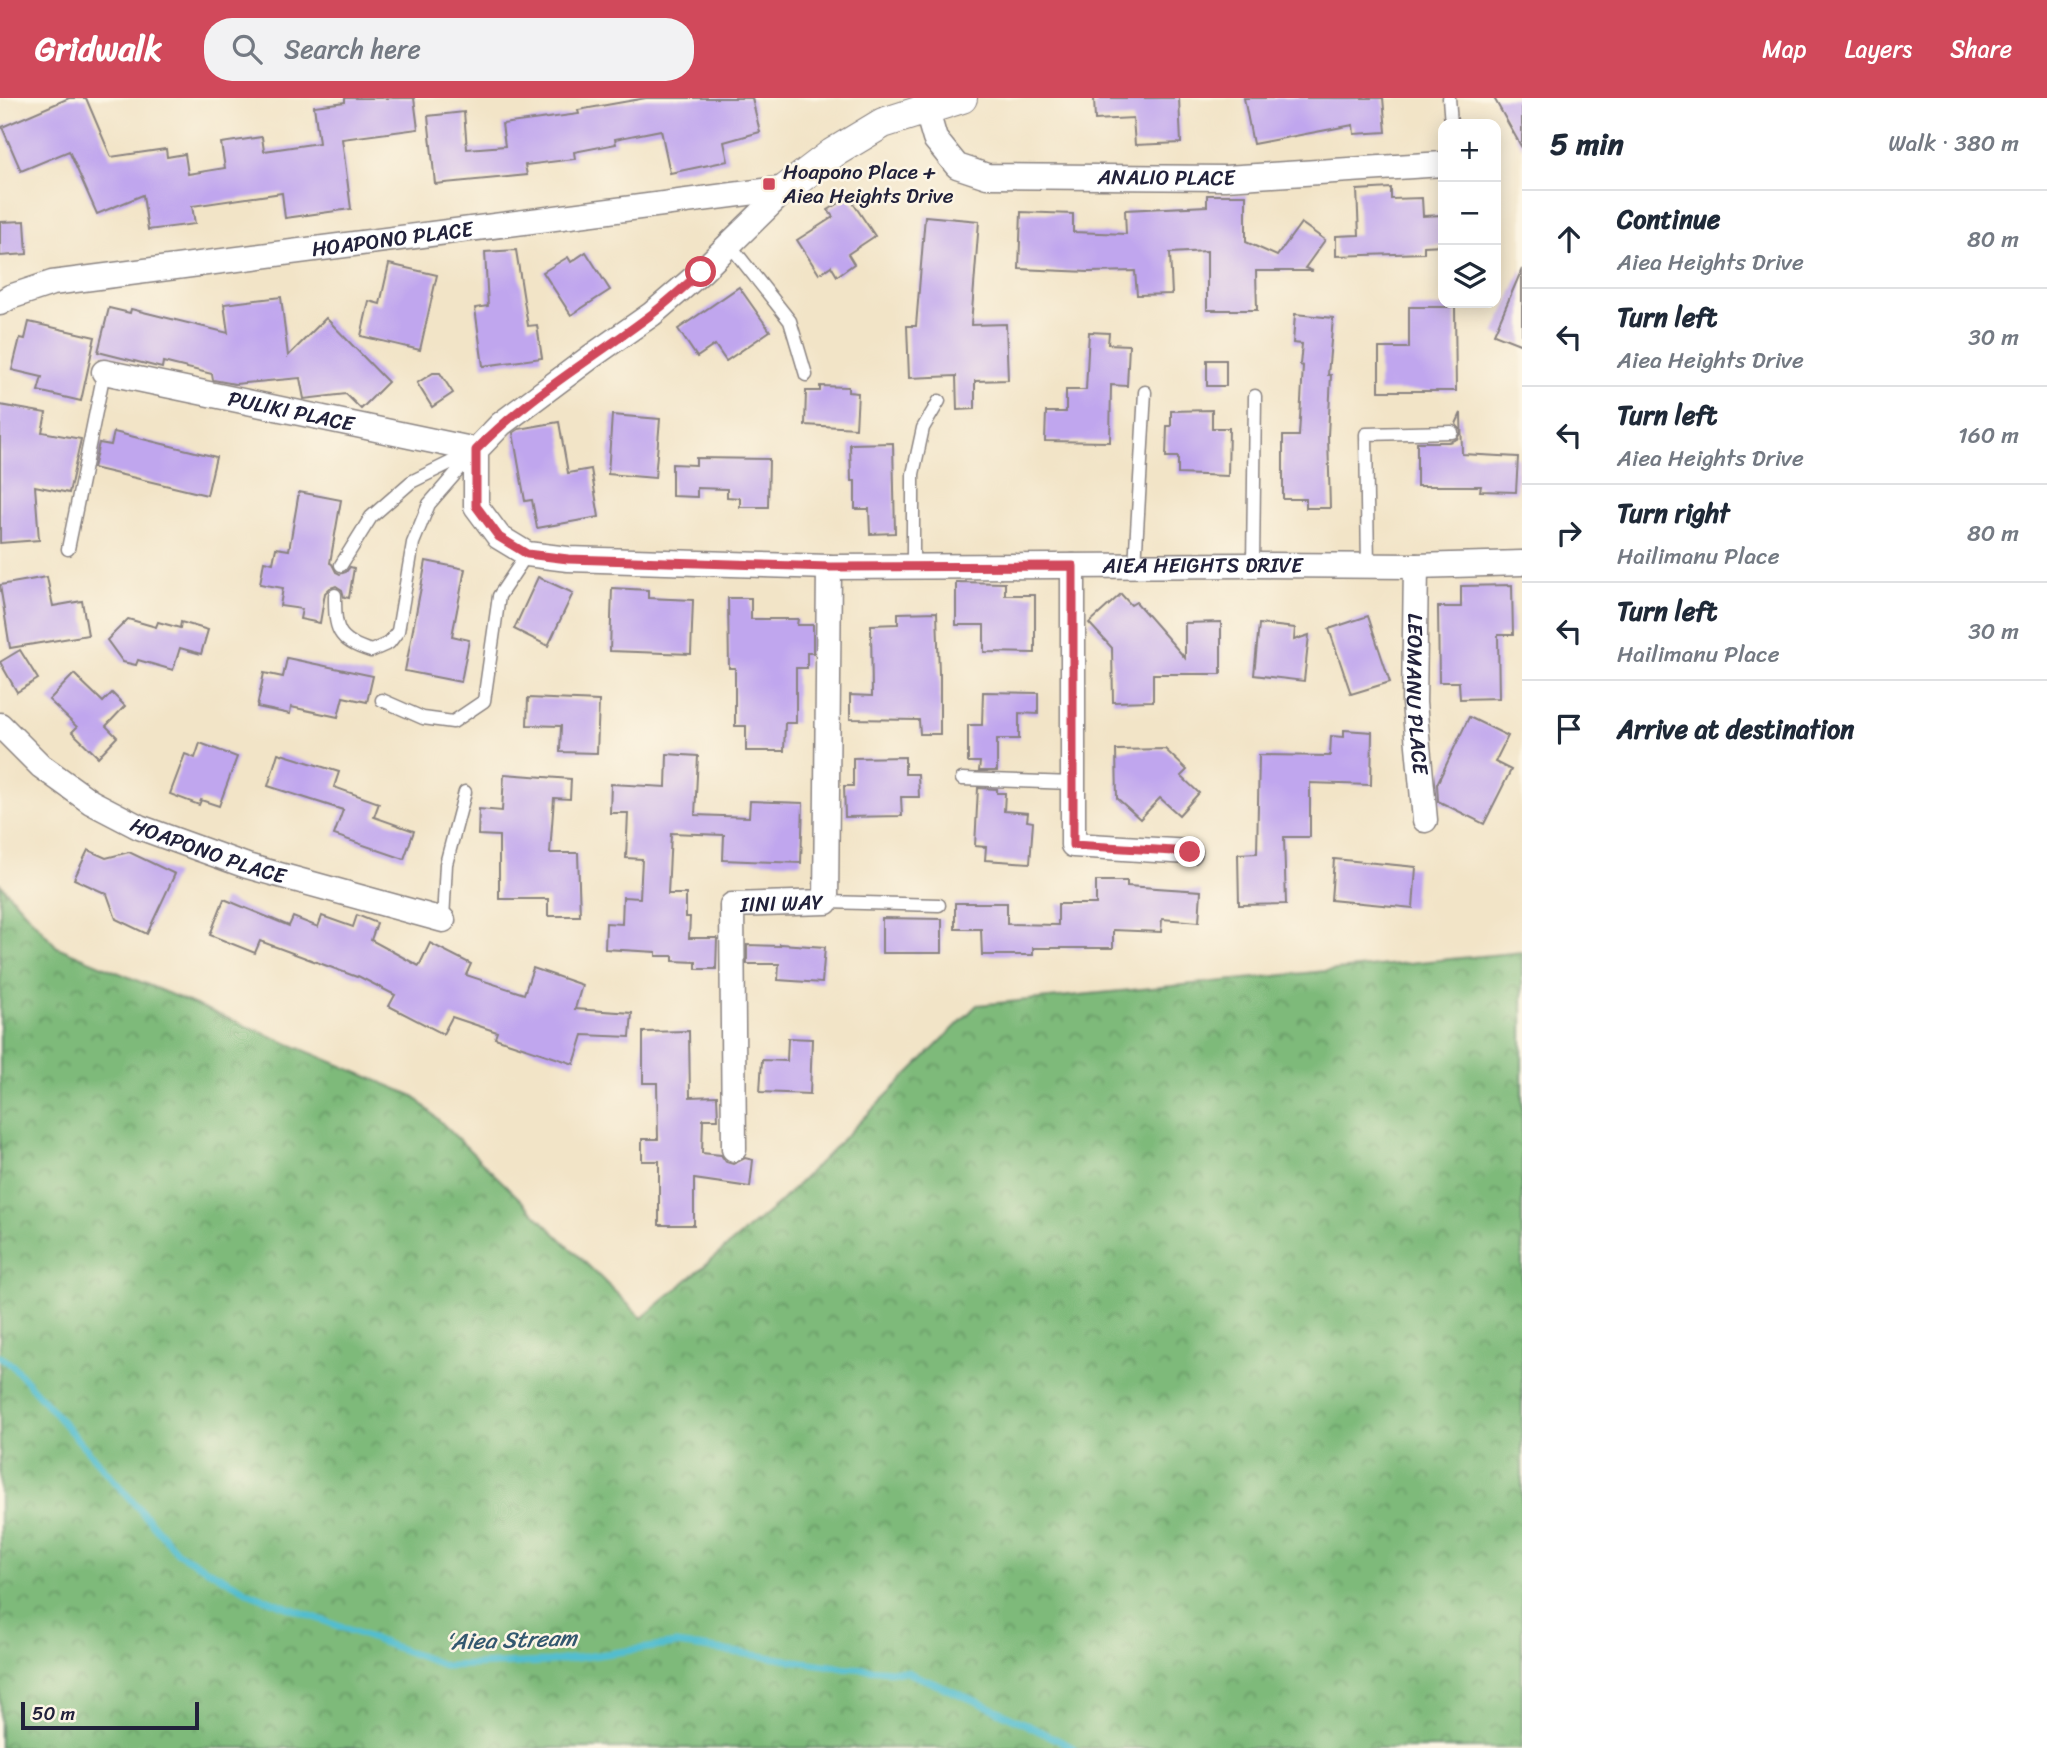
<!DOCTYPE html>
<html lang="en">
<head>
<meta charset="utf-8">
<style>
	:root { --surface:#fff; --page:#f2f2f3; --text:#1f2937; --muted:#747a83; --line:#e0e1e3; --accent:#d1495b }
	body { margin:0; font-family:Sriracha,sans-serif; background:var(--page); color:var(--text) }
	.controls { position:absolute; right:21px; top:21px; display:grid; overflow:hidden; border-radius:14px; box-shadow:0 4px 18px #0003 }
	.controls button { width:63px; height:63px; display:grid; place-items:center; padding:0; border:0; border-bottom:2px solid var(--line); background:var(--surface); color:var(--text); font:35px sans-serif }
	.scale { position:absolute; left:21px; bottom:18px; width:178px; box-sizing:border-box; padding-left:7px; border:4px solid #22223b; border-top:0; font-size:19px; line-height:24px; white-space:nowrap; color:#22223b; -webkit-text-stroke:5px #fcf5e5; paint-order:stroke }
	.stop { position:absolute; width:21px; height:21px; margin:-16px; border:5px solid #d1495b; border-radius:50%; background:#fff }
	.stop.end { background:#d1495b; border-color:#fff; box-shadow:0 2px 7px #0008 }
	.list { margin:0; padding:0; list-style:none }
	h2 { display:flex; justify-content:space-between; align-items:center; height:91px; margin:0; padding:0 28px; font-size:30px }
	h2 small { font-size:23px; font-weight:400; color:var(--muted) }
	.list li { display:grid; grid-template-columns:46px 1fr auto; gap:21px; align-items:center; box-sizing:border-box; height:98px; padding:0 28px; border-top:2px solid var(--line) }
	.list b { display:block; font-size:26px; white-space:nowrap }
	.list p { margin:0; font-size:23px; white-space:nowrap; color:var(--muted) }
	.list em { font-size:23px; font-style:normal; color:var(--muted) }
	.icon { flex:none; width:38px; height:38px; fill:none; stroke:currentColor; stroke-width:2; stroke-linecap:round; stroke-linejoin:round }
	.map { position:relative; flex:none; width:1522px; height:1650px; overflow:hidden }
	header { display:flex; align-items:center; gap:42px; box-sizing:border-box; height:98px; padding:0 35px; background:var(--accent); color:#fff }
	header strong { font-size:33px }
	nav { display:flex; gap:38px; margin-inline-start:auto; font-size:24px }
	.search { width:490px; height:63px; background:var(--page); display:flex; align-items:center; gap:18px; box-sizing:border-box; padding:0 24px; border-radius:28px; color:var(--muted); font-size:26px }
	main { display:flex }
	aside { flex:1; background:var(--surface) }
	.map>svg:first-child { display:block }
	.forest { fill:url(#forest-crowns); stroke:#506e5a; stroke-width:2 }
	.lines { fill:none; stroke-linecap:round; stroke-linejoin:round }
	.stream { stroke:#53bdcf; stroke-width:7 }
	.building { fill:#c0a6ee }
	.service-casing { stroke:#8a8381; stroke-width:15 }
	.minor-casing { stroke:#8a8381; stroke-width:27 }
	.tertiary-casing { stroke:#8a8381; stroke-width:32 }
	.service { stroke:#fff; stroke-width:12 }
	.minor { stroke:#fff; stroke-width:24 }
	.tertiary { stroke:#fff; stroke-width:30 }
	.route { stroke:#d1495b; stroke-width:9 }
	.poi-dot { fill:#d1495b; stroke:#fcf5e5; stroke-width:2.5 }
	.labels { text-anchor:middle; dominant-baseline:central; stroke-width:5; stroke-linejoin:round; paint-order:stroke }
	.poi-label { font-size:21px; fill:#22223b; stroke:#fcf5e5; text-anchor:start }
	.street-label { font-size:21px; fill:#22223b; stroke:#fcf5e5 }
	.water-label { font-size:23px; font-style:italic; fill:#33586f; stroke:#fcf5e5 }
</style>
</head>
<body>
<header>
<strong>Gridwalk</strong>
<div class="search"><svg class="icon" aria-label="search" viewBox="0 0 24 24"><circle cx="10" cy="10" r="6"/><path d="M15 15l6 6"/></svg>Search here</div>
<nav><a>Map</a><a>Layers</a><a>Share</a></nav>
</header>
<main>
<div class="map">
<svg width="1522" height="1650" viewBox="0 0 1522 1650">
	<defs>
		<pattern id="forest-crowns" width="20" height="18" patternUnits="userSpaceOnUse" patternTransform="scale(1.75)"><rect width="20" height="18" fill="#7eba7a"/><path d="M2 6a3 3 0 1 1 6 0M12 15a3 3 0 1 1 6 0" fill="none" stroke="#679765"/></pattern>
	</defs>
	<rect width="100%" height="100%" fill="#fcf5e5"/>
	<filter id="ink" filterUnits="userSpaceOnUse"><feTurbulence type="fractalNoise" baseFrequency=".0143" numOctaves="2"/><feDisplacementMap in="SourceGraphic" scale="14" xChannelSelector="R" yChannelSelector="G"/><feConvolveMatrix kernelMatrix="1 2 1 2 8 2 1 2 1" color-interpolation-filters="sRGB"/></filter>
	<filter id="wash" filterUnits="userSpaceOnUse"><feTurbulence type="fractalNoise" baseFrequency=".00686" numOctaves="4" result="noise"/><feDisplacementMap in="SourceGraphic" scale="28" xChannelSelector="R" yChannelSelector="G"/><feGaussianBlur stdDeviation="1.57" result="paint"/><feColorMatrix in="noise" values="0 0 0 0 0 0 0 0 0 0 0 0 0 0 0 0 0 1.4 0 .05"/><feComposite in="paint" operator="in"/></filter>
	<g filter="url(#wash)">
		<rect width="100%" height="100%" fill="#f2e4c7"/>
		<polygon class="forest" points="0,786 57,849 414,998 642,1220 779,1105 977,907 1522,854 1522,1650 0,1650"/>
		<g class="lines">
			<polyline class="stream" points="0,1258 13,1268 178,1455 252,1496 446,1568 548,1564 676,1546 839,1569 907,1574 992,1610 1074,1650"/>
		</g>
		<g id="blocks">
			<g class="building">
				<polygon points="69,0 86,0 111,59 166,51 167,59 185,56 188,76 225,70 221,45 262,39 264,53 319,45 314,8 345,4 345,0 414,0 418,31 342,41 351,111 285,120 282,95 192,108 195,126 148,132 143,97 97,116 69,53 21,73 2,29"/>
				<polygon points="646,0 752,0 760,34 724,44 728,63 670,75 661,32 615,41 616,46 574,54 575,61 525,67 527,77 435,86 428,18 464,14 467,51 505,48 502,26 579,16 578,12"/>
				<polygon points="1094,0 1179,0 1181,45 1135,47 1133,20 1095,22"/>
				<polygon points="1244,0 1383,0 1386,34 1354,36 1353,27 1253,46"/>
				<polygon points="1494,0 1522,0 1522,50"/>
				<polygon points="1391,90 1391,101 1422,100 1423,118 1443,117 1443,147 1424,148 1424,155 1336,158 1336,138 1359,137 1357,92"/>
				<polygon points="1207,97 1246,97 1246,144 1277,158 1301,125 1325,142 1305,170 1313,173 1256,173 1257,212 1207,212 1207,153 1170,155 1172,196 1137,197 1135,173 1089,174 1019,171 1021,114 1073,116 1073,134 1126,136 1125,112 1207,108"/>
				<polygon points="849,99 875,138 848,156 854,166 837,178 831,168 819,176 797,142 833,119 828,112"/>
				<polygon points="925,118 979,123 971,227 1006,226 1008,282 975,283 975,311 957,312 956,278 909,280 907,228 916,228"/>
				<polygon points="25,123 27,156 0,158 0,124"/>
				<polygon points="516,152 528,228 537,227 542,260 483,268 475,210 488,208 485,154"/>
				<polygon points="586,154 610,192 571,217 543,174 568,159 571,164"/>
				<polygon points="389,166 437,177 420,252 361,238 369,203 380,206"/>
				<polygon points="1522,171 1522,247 1494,236"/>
				<polygon points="739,189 770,233 726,263 715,247 697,259 678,231"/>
				<polygon points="281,199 288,258 326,220 388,284 361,311 346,296 304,301 300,280 235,286 213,282 212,276 163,264 162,270 98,254 109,210 130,215 131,211 228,235 224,206"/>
				<polygon points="1409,209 1455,209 1456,293 1379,293 1379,250 1409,250"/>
				<polygon points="1295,216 1333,220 1328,277 1331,277 1328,338 1330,410 1306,410 1306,401 1283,401 1283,338 1299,338 1303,268 1300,267 1302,246 1293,245"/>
				<polygon points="29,224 95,239 81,303 38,293 42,279 12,272 20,240 25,241"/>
				<polygon points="1089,234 1109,235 1108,246 1129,247 1127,288 1111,287 1110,344 1045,343 1046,314 1066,314 1066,292 1086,292"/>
				<rect x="1207" y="262" width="19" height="26"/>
				<polygon points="433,275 440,275 453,295 432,309 417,285"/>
				<polygon points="820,288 848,289 848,294 858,295 856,330 805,327 806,293 820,293"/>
				<polygon points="0,307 46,315 42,334 81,341 69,395 35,388 39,442 0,445"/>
				<polygon points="1212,312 1212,330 1229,330 1228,378 1178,376 1178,359 1166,359 1167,328 1171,328 1171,313"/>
				<polygon points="1461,315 1462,356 1518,359 1516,394 1480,393 1481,388 1417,388 1417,344 1449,344 1457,341 1461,333 1456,326"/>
				<polygon points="612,317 660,321 655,380 608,376"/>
				<polygon points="559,324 568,375 591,371 599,419 537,430 532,402 525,403 513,335 519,331"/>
				<polygon points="114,334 216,359 207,397 93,370 99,345 111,347"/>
				<polygon points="893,345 895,435 870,436 869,411 855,411 855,383 851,383 850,346"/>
				<polygon points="696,360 769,361 768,409 740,409 740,400 727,399 727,391 697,390 697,399 672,398 672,366 696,367"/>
				<polygon points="299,394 341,402 330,465 332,466 336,474 340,476 346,474 350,469 354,470 349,500 344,499 342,492 336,488 330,490 325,495 320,525 300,521 302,511 280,508 283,490 260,486 264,463 273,465 276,450 289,452"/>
				<polygon points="426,463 465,471 452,538 469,542 461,584 405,573"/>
				<polygon points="47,479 53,508 82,503 88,537 10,550 0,487"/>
				<polygon points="538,479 573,495 548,548 514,531"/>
				<polygon points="956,484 1005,485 1005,497 1035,497 1035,555 984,554 984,527 956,527"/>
				<polygon points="1512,487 1513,537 1498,537 1499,600 1460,601 1459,584 1439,584 1438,509 1461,509 1461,488"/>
				<polygon points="612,490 648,492 648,500 693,502 691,556 610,553"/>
				<polygon points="1121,496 1131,507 1136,504 1185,560 1185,525 1221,524 1221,576 1153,576 1153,603 1113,604 1112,550 1089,525"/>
				<polygon points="728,500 751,500 751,521 798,521 797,527 813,527 813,555 807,555 807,570 796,570 796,625 785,625 784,653 746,653 746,628 735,628 735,570 729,570"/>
				<polygon points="937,514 939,576 940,576 940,636 920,636 919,622 850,621 850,597 872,598 871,527 898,526 898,515"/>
				<polygon points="1368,518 1390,584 1351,596 1329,531"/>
				<polygon points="128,521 156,529 158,524 180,530 181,524 208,532 201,556 180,550 173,572 138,562 136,567 123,564 107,542"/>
				<polygon points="1259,526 1295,530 1294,542 1309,537 1304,583 1254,577"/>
				<polygon points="20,552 38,581 17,594 0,564"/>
				<polygon points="287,560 373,578 367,604 343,599 338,619 291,609 290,616 257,609 264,575 283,579"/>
				<polygon points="74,576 103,604 112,595 125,608 106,628 117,639 98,659 72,634 77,629 49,602"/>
				<polygon points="983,594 1038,595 1038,616 1019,615 1019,641 997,641 997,673 979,673 980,664 968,664 968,627 982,627"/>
				<polygon points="528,600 599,603 597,655 560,654 561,628 527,627"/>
				<polygon points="1469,619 1508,638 1495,664 1511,672 1484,726 1438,703 1437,686"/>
				<polygon points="1344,632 1372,634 1371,687 1310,685 1310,739 1284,739 1286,806 1239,807 1238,756 1257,755 1259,657 1330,658 1331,638 1344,639"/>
				<polygon points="200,645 237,659 219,708 201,702 199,707 170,696 185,656 195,660"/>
				<polygon points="1165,651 1187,672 1181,678 1199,695 1179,717 1160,700 1140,721 1117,700 1116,652"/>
				<polygon points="278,655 339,674 334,689 379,705 374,719 414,733 404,761 334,737 343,712 268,688"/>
				<polygon points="667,656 698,658 695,717 749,719 750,703 803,705 801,765 723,762 724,737 671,735 668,796 686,796 686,819 690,819 689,840 717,840 716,871 696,871 696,864 673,863 673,858 656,858 656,854 605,851 606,825 622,826 623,799 640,800 642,761 626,760 628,715 610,715 611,686 666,689"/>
				<polygon points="905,659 905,676 918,676 919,699 901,699 902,718 845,719 844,688 853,688 853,660"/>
				<polygon points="504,676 571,681 570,701 554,700 550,755 578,755 580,818 548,818 548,801 499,801 499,738 478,737 479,711 502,713"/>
				<polygon points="978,690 997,691 997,695 1005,695 1004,713 1028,715 1027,723 1033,724 1030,765 985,762 986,749 975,748"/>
				<polygon points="88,752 106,760 129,754 175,776 147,836 116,821 107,796 74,781"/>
				<polygon points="1334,761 1416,769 1413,810 1331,802"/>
				<polygon points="1096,783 1127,783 1127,788 1201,793 1199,824 1162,821 1161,834 1113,832 1113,850 1033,850 1033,857 982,857 981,831 955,831 955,805 1007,805 1007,826 1058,827 1058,806 1096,806"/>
				<polygon points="224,801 289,828 293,819 318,829 322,818 353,829 357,817 377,825 371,842 419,868 430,845 471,866 466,877 524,896 533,870 582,887 575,911 632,915 630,939 583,937 574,966 495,940 497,934 452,919 443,936 389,908 395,897 358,878 357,879 260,843 255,855 210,837"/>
				<polygon points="882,820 942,821 942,855 882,855"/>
				<polygon points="780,846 825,849 822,885 778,882 779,866 747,866 747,847 780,848"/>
				<polygon points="689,933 690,999 717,998 718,1021 703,1021 702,1055 721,1057 726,1064 733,1066 745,1060 753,1062 750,1089 694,1081 694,1127 659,1127 659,1063 642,1063 642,1041 658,1041 657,985 643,985 643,934"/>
				<polygon points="788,940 812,941 810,996 760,994 762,962 787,963"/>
			</g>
		</g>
	</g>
	<g filter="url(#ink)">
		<use href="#blocks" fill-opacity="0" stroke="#8a8381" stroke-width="2"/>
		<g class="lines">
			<g class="service-casing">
				<g id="service">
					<polyline points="1449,0 1451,26"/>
					<polyline points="730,147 790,223 806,277"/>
					<polyline points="68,451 104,274"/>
					<polyline points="1253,467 1255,298"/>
					<polyline points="1135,468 1145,294"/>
					<polyline points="1368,468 1366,336 1452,334"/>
					<polyline points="913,469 913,376 923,330 939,303"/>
					<path d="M335,497C335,531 336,542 371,553L389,545L398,533L413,445L429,406L476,352L411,384L371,419L341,467"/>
					<polyline points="382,602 423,620 453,624 484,603 499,498 527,456"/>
					<polyline points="962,681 1073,685"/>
					<polyline points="826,804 939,807"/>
					<polyline points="443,822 446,766 465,694"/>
				</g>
			</g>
			<g class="minor-casing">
				<g id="minor">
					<path id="s1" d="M926,10L935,41L957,68L987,78L1225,80L1443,66"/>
					<path id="s2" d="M787,90L701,174L652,216L592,258L501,326L476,352V408L499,439L527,456L568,461L829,469L1253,467L1416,468L1522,465"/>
					<path id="s3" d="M0,205L10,199L52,185L787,90"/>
					<path id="s4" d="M104,274L476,352"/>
					<polyline points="1073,468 1073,747 1190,754"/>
					<path id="s5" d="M1416,468L1414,605L1425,722"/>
					<path id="s6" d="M0,627L41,668L91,704L139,729L247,768L443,822"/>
					<path id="s7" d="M734,1051L732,807L826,804L829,469"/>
				</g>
			</g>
			<g class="tertiary-casing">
				<polyline id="tertiary" points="787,90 833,55 883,25 962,0"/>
			</g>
			<use href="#service" class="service"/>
			<use href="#minor" class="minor"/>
			<use href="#tertiary" class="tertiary"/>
		</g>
	</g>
	<g class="lines" filter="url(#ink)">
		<path class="route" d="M701,174C685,188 669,203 652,216C593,261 528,298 476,352V408L499,439L527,456L568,461L830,469L1073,468V747L1190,754"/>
	</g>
	<rect class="poi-dot" x="762" y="79" width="14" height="14" rx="3.5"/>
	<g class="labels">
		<g class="poi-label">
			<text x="783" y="74">Hoapono Place +<tspan x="783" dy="24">Aiea Heights Drive</tspan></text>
		</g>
		<g class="street-label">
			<text stroke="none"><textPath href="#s1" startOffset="278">ANALIO PLACE</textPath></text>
			<text stroke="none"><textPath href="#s3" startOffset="399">HOAPONO PLACE</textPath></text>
			<text stroke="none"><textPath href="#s4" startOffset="191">PULIKI PLACE</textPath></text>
			<text stroke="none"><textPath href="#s2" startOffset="1211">AIEA HEIGHTS DRIVE</textPath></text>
			<text stroke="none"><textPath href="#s5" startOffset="128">LEOMANU PLACE</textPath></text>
			<text stroke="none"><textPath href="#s6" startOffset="247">HOAPONO PLACE</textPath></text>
			<text stroke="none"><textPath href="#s7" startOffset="294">IINI WAY</textPath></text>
		</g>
		<g class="water-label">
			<text transform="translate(512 1542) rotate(-2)">ʻAiea Stream</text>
		</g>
	</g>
</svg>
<div class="controls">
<button>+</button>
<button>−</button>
<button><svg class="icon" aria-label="layers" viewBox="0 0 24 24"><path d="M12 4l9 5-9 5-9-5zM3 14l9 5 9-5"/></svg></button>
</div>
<div class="scale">50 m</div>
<div class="stop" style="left:701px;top:174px"></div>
<div class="stop end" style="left:1190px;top:754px"></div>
</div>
<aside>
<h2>5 min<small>Walk · 380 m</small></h2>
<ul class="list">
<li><svg class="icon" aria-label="ahead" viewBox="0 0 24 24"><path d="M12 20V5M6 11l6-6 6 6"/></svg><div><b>Continue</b><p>Aiea Heights Drive</p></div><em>80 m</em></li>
<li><svg class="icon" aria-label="left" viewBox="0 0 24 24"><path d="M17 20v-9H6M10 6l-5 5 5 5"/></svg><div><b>Turn left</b><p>Aiea Heights Drive</p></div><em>30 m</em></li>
<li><svg class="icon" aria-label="left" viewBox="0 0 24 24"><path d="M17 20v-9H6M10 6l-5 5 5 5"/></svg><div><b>Turn left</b><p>Aiea Heights Drive</p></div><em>160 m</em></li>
<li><svg class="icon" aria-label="right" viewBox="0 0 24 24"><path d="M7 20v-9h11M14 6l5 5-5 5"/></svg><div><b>Turn right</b><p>Hailimanu Place</p></div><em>80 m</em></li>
<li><svg class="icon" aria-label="left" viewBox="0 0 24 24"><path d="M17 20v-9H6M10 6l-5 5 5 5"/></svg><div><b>Turn left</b><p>Hailimanu Place</p></div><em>30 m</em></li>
<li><svg class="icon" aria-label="arrive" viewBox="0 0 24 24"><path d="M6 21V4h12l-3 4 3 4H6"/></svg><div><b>Arrive at destination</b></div></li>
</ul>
</aside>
</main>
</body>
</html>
